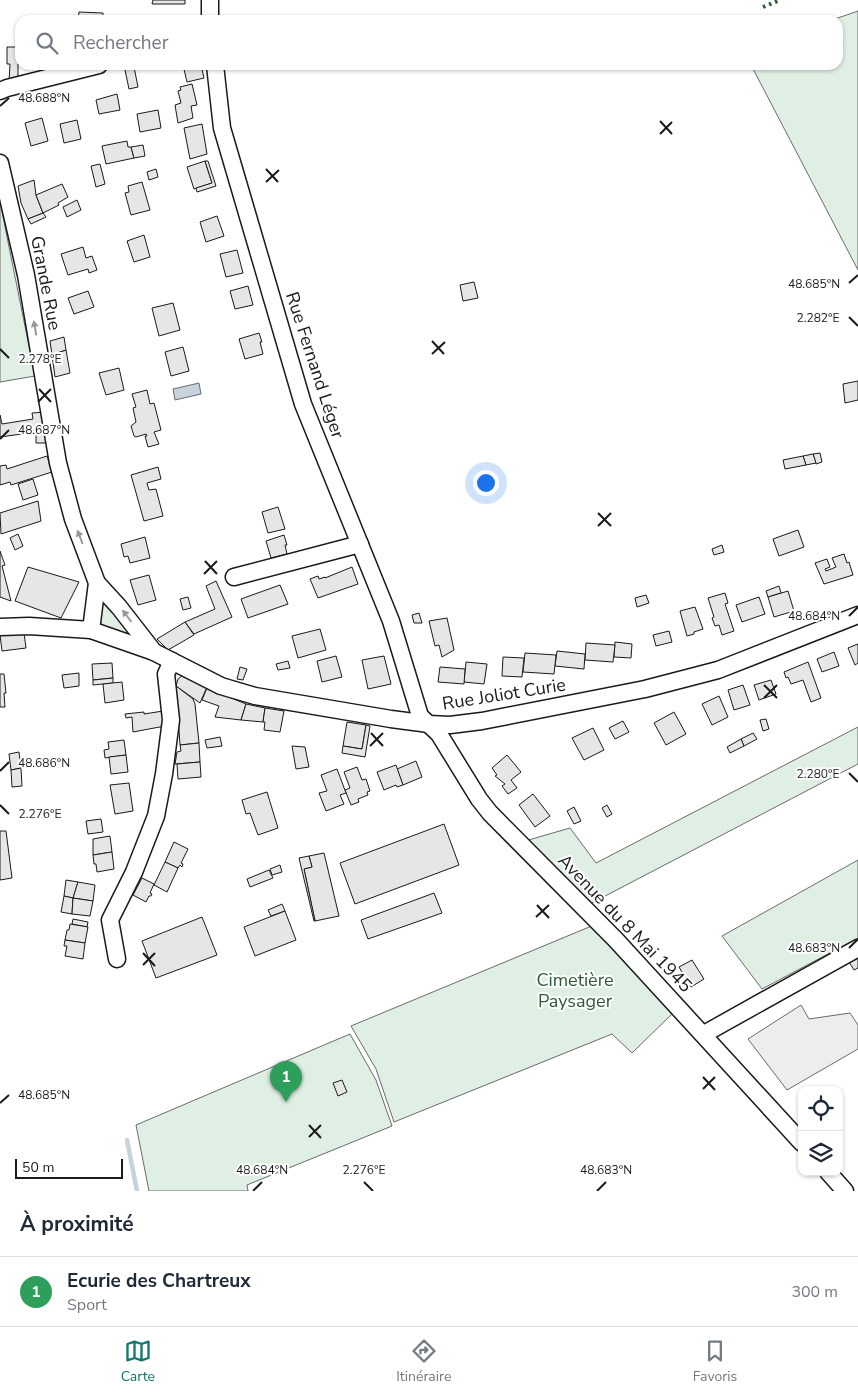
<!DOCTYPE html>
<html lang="fr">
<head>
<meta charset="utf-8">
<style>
	:root { --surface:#fff; --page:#f2f2f3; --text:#1f2937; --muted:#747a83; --line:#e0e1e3; --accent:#0f766e }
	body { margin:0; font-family:"Nunito Sans",sans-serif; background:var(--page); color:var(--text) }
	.controls { position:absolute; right:15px; bottom:15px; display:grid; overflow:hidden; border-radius:10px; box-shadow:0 1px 4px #0004 }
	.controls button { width:45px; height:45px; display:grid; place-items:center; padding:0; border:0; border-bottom:1px solid var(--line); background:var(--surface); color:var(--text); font:25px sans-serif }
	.scale { position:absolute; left:15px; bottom:12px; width:108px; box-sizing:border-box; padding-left:5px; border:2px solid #1a1a1a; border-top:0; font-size:14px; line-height:18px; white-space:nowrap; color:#1a1a1a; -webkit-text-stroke:4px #fff; paint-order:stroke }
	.you { position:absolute; left:485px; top:482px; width:18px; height:18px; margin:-12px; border:4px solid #fff; border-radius:50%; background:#1a73e8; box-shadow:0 0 0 8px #1a73e833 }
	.badge { display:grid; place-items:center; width:32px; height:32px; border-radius:50%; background:var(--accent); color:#fff; font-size:16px; font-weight:700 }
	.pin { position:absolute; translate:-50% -41px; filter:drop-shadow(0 1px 2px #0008) }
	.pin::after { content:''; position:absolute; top:26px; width:18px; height:15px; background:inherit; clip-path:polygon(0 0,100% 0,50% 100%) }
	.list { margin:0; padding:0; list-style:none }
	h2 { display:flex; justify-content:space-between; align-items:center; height:65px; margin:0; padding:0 20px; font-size:21px }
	h2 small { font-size:16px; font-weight:400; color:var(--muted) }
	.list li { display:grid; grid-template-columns:32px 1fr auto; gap:15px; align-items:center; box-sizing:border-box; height:70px; padding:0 20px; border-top:1px solid var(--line) }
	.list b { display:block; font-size:19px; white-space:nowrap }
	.list p { margin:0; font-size:16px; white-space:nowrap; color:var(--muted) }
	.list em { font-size:16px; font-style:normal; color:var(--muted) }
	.icon { flex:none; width:28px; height:28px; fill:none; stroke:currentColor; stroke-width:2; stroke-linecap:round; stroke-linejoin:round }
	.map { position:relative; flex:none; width:858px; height:1191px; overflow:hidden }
	.search { position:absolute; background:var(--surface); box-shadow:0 1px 4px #0004; left:15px; right:15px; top:15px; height:55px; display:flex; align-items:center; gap:12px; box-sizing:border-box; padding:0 18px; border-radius:15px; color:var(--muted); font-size:19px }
	.sheet { height:135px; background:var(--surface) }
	nav { display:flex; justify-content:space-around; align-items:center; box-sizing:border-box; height:70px; border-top:1px solid var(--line); background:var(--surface); font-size:14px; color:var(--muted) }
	nav a { display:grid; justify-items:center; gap:2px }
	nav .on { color:var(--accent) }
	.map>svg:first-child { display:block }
	.green { fill:#e0efe3; stroke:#6a6a6a }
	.parking { fill:#ededed; stroke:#6a6a6a }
	.water { fill:#c6d2dc; stroke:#6a6a6a }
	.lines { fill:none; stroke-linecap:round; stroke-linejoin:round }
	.stream { stroke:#c6d2dc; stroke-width:4.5 }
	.building { fill:#e6e6e6; stroke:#1a1a1a }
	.minor-casing { stroke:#1a1a1a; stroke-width:19 }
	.minor { stroke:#fff; stroke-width:16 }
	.hedge { stroke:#2b5a34; stroke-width:4; stroke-dasharray:2.5 4; stroke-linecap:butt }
	.oneway { fill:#989898 }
	.ticks { fill:none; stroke:#1a1a1a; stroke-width:2 }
	.labels { text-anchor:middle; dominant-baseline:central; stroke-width:4; stroke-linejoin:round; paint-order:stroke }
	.street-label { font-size:18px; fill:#1a1a1a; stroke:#fff }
	.park-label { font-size:18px; fill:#2b5a34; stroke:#fff }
	.ticks-label { font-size:12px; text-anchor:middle; fill:#1a1a1a; stroke:#fff; stroke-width:4; stroke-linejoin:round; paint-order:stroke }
</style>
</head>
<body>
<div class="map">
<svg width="858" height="1191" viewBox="0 0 858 1191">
	<rect width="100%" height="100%" fill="#fff"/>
	<g class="green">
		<polygon points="858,11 858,270 751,65 838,65 838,20 832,20"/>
		<polygon points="0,202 35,376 0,382"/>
		<polygon points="99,590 134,626 133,641 95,628"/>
		<polygon points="858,727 858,764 586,906 525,841 570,828 596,863"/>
		<polygon points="858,860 858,938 762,989 722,936"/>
		<polygon points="594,925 673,1013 632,1053 612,1034 394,1122 376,1069 351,1026"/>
		<polygon points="350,1034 376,1080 392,1126 247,1185 248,1191 149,1191 136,1125"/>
	</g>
	<polygon class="parking" points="801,1005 809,1019 850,1013 858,1025 858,1049 787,1090 748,1039"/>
	<polygon class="water" points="199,383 201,394 175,400 173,389"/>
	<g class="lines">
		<polyline class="stream" points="127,1140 137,1191"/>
	</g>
	<g class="building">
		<polygon points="153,0 185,0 185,4 152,4"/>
		<polygon points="79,12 103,13 103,20 78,20"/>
		<polygon points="7,47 20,47 20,64 18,64 18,79 9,82 10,64 7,64"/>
		<polygon points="183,65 201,65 204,78 187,82"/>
		<polygon points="134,67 138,87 129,89 125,70"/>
		<polygon points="192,84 197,105 191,106 193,118 178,123 175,105 181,103 178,91 181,90 180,87"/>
		<polygon points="117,94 120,110 99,114 96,100"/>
		<polygon points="158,110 161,128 140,132 137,114"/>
		<polygon points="42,118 48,141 31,146 25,123"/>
		<polygon points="77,120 81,139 64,143 60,124"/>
		<polygon points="202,124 207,154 190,159 184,128"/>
		<polygon points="127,141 128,147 131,147 134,158 106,164 102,146"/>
		<polygon points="143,145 145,156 134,158 131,147"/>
		<polygon points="205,161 212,183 194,189 187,167"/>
		<polygon points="205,161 208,161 216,186 197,192 196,188 212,183"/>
		<polygon points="100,164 105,184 96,187 91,166"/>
		<polygon points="156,169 158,177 149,180 147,172"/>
		<polygon points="34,180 36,195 43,213 28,219 21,203 18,186"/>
		<polygon points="142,182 150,210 131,215 125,193 129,192 128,186"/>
		<polygon points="62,184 68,197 58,203 59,205 43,213 36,195"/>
		<polygon points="77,200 81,210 67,217 63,207"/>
		<polygon points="43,213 46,217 31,224 28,219"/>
		<polygon points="217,216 224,236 206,242 200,222"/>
		<polygon points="144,235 150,257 134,262 127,241"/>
		<polygon points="83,247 86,258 92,256 97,270 89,273 88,269 68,275 61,254"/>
		<polygon points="237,250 243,273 226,277 220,254"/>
		<polygon points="474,282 478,298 463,301 460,285"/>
		<polygon points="248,286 253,305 235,309 230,291"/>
		<polygon points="88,291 94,307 74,314 68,298"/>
		<polygon points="173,303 180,330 159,336 152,308"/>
		<polygon points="259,333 262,342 260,342 263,354 245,359 239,339"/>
		<polygon points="64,337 66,350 52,355 50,341"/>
		<polygon points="183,347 189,371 171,376 165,352"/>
		<polygon points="66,350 70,373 55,377 52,355"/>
		<polygon points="119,368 124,390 106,395 99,373"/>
		<polygon points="858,381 858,400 845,403 843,384"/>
		<polygon points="147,390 150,404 154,403 161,430 154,432 159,444 148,447 145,436 147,436 146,434 136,437 134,436 131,426 136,422 133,408 136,407 132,394"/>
		<polygon points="45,412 47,443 36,443 36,432 0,437 0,415 2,424 33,419 32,413"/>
		<polygon points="820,453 822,462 816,464 813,454"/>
		<polygon points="813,454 816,463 806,465 803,456"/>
		<polygon points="47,456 52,472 11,485 10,482 0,485 0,466 6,465 7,469"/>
		<polygon points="803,456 806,465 785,469 783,460"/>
		<polygon points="158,467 161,479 147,483 149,490 156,489 163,516 144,521 131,475"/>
		<polygon points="33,479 38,495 23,500 18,484"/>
		<polygon points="38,501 41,521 1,534 0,513"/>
		<polygon points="278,507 285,529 268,533 262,512"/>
		<polygon points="798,530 804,547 779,556 773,539"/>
		<polygon points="18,534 23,546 15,550 10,538"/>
		<polygon points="284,535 287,545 285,545 287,554 271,558 266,541"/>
		<polygon points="145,537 150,558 130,563 128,556 124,557 121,544"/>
		<polygon points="722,545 724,552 714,555 712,549"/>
		<polygon points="0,551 5,565 2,566 11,601 0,597"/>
		<polygon points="844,554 847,563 849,562 853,575 824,584 815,563 827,559 830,567 825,569 826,571 836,567 832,558"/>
		<polygon points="28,567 79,582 61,618 15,601"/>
		<polygon points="352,567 358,584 318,598 310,579 318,576 319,579 325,577 325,578"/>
		<polygon points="149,575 156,600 138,605 130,580"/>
		<polygon points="216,581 232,617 194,634 185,622 215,609 206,586"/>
		<polygon points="280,585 288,604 248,618 241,599"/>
		<polygon points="779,586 781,593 768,597 766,591"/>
		<polygon points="788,591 794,611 774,617 768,597"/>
		<polygon points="725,593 728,603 725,604 734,631 722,635 719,625 715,626 712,618 714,617 708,598"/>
		<polygon points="646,595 649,603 637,607 635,598"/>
		<polygon points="188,597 191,608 183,610 180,599"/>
		<polygon points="759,597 765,614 742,622 736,605"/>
		<polygon points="695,607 703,629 694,632 694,634 687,636 680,611"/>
		<polygon points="419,613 422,623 414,623 412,615"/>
		<polygon points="447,618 454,650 442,657 439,645 435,646 429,621"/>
		<polygon points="185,622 194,635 168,650 157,639"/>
		<polygon points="320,629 326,650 298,658 292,636"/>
		<polygon points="669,631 672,642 656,646 653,635"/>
		<polygon points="24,633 26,648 2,651 0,635"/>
		<polygon points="615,642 632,644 631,658 614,657"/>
		<polygon points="586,643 615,645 613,662 585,660"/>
		<polygon points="858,644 858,663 855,665 848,648"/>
		<polygon points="557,651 585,654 584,669 555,666"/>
		<polygon points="834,652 839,666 822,672 817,659"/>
		<polygon points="525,653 556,655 554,674 523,672"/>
		<polygon points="336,656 342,677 322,682 317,661"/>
		<polygon points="384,656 391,684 368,689 362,660"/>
		<polygon points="503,657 524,658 522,677 502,676"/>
		<polygon points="288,661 290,668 278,670 276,664"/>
		<polygon points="466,662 487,664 484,684 464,682"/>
		<polygon points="808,662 821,698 811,702 803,680 791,684 788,677 786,678 784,672"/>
		<polygon points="112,663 113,678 93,680 92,664"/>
		<polygon points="240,667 247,669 243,680 237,679"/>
		<polygon points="440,667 465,669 464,684 438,682"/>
		<polygon points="79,673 79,686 64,688 62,675"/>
		<polygon points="0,674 4,674 6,693 4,693 5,707 0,707"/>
		<polygon points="183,675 207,687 200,703 176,686 178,679"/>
		<polygon points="113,678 113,683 93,685 93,680"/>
		<polygon points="771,680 776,694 759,700 754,685"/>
		<polygon points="122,682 124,700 105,703 103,684"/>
		<polygon points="743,685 750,705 734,710 728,690"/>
		<polygon points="176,686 193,699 195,704 199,743 180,745"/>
		<polygon points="207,688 246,704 241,720 215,717 219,706 202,700"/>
		<polygon points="719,696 728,717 712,725 702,704"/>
		<polygon points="246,704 265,708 263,722 241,720"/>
		<polygon points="265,708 284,711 280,732 264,730 265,722 263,722"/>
		<polygon points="163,711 165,726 133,732 132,717 126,718 125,714 144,712 144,714"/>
		<polygon points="674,712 686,734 666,745 654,723"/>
		<polygon points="766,719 769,729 763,731 760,720"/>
		<polygon points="623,721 629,732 615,739 609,728"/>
		<polygon points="347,722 366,725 362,749 343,746"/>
		<polygon points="366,725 370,726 365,757 342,753 343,746 362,749"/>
		<polygon points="593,728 604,750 584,760 572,738"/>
		<polygon points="753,733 757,739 744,746 741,739"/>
		<polygon points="220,737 222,746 207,748 205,740"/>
		<polygon points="741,739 744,746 730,753 727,747"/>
		<polygon points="124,740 126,755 105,758 104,750 109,749 108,742"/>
		<polygon points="199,743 200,762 175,764 177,752 181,751 180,745"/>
		<polygon points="292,746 305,747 309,767 296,769"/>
		<polygon points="19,752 21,768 11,770 9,754"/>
		<polygon points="126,755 128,772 111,774 109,757"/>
		<polygon points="507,755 521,772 511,780 517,788 508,794 502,786 505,784 495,776 497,775 492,768"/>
		<polygon points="416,761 422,777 403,785 397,769"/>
		<polygon points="200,762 201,777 178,779 177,764"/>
		<polygon points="396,765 403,785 397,787 396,785 384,790 377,772"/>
		<polygon points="357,767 362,780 366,779 370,791 367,792 368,795 358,799 359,802 351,805 345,790 350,788 344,772"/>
		<polygon points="21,768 22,786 12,787 11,770"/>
		<polygon points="337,769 346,793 340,795 344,804 326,811 319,793 327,791 321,775"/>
		<polygon points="129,783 133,811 115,814 110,785"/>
		<polygon points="267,792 278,828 258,835 250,813 246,814 242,800"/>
		<polygon points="533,794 550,816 535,827 519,805"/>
		<polygon points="607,805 612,814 607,817 602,808"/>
		<polygon points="574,807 581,821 574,824 567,811"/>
		<polygon points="101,819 103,832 88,834 86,821"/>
		<polygon points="444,824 459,865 355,904 340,863"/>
		<polygon points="0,831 6,831 12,878 0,880"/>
		<polygon points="110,836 112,852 93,855 93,839"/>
		<polygon points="174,842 188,849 181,863 183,864 182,867 180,865 178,868 165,862"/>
		<polygon points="112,852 114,869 97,872 96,864 94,864 93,855"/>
		<polygon points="324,853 339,916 315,921 304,869 312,867 309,856"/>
		<polygon points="309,856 312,867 304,869 315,921 314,921 299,858"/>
		<polygon points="165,862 178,868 167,892 154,885"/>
		<polygon points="280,865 282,872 272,875 270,869"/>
		<polygon points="269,870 273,878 250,887 247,879"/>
		<polygon points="142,878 154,884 150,893 152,894 151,896 149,896 146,902 133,895"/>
		<polygon points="66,880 78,882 73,898 64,896"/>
		<polygon points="78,882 95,885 93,901 73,898"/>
		<polygon points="434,893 442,913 368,939 361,920"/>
		<polygon points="64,896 73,898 72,914 61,912"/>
		<polygon points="73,898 93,901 90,916 72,914"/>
		<polygon points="282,904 285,911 271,916 268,910"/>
		<polygon points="285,911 296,940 255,956 244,927"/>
		<polygon points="202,917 217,955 156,978 142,941"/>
		<polygon points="73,919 88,922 87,927 72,924"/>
		<polygon points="70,924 88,927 85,943 65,940 67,930 69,930"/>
		<polygon points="65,940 85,943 83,959 65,956 67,946 64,946"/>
		<polygon points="858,957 858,968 854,970 849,962"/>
		<polygon points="692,960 704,979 691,987 679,967"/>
		<polygon points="342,1080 347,1092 338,1096 333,1083"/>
	</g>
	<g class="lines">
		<g class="minor-casing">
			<g id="minor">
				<polyline points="210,20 210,0"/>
				<polyline points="215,65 222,128 303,404 391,621 420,716 439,734 479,799 490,813 616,940 802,1143"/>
				<polyline points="0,91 7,88 99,65"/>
				<polyline points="0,163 26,275 58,463 73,519 97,583 119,607 154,652"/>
				<polyline points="234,577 360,544"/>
				<polyline points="0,627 29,626 91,630 154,652 221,686 255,696 391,719 429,724 450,725 482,721 645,689 718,670 858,615"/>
				<polyline points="91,630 97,583"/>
				<polyline points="117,959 110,920 134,872 156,816 164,774 171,720 166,674 172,661"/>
				<polyline points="704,1034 858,948"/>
				<polyline points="828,1172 845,1191"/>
			</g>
		</g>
		<use href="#minor" class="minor"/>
		<polyline class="hedge" points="763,7 780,0"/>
	</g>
	<defs><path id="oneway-solid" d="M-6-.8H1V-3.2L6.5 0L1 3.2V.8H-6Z" transform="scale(1.25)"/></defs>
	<g class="oneway">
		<use href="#oneway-solid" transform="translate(35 328) rotate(-100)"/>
		<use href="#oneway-solid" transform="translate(80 537) rotate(-111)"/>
		<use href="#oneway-solid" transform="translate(127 616) rotate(-127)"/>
	</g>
	<path class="ticks" d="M0,106L9,98M660,121L672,134M660,134L672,122M266,169L278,182M266,182L279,170M849,283L858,275M849,317L858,326M432,341L444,354M0,349L9,358M432,354L445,342M39,389L51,402M38,402L51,389M0,439L9,430M598,513L611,526M598,526L611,513M205,561L217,574M204,574L217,561M849,616L858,607M764,685L777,698M764,698L777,685M371,733L383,746M370,746L383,733M0,771L9,762M849,773L858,782M0,805L9,814M537,905L549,918M536,917L549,905M849,948L858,939M143,953L155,966M143,965L155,953M703,1077L715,1090M703,1089L715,1077M0,1103L9,1095M309,1125L321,1138M309,1137L321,1125M364,1182L373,1191M253,1191L262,1182M597,1191L606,1182"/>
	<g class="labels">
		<g class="street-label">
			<text transform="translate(46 283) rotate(79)">Grande Rue</text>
			<text transform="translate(315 365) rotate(72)">Rue Fernand Léger</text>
			<text transform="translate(504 694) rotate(-9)">Rue Joliot Curie</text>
			<text transform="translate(625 923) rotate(46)">Avenue du 8 Mai 1945</text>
		</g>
		<g class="park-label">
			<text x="575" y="980">Cimetière<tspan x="575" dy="21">Paysager</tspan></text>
		</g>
	</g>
	<g class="ticks-label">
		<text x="44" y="102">48.688°N</text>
		<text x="814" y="288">48.685°N</text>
		<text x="818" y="322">2.282°E</text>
		<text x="40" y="363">2.278°E</text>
		<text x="44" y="434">48.687°N</text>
		<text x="814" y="620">48.684°N</text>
		<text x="44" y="767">48.686°N</text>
		<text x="818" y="778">2.280°E</text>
		<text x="40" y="818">2.276°E</text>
		<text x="814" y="952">48.683°N</text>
		<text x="44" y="1099">48.685°N</text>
		<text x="364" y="1174">2.276°E</text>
		<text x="262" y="1174">48.684°N</text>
		<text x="606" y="1174">48.683°N</text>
	</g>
</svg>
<div class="controls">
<button><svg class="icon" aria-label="locate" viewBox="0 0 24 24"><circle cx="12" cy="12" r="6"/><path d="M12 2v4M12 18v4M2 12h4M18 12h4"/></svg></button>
<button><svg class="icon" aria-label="layers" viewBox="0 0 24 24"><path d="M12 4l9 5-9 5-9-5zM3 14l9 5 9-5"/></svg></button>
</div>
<div class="scale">50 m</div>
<div class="you"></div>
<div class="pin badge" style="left:286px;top:1102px;background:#2e9e5b">1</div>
<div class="search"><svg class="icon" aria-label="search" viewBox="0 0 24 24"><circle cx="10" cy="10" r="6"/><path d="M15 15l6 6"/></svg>Rechercher</div>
</div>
<section class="sheet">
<h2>À proximité<small></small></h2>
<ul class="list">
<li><span class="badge" style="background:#2e9e5b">1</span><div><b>Ecurie des Chartreux</b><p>Sport</p></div><em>300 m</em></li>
</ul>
</section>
<nav>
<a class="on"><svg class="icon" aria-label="map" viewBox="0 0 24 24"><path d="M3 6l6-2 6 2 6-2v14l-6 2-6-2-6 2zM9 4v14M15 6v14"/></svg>Carte</a>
<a><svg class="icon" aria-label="directions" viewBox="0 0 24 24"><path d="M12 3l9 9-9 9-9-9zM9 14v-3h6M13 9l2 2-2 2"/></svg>Itinéraire</a>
<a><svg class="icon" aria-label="saved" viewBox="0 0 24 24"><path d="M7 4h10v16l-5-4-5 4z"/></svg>Favoris</a>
</nav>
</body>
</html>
